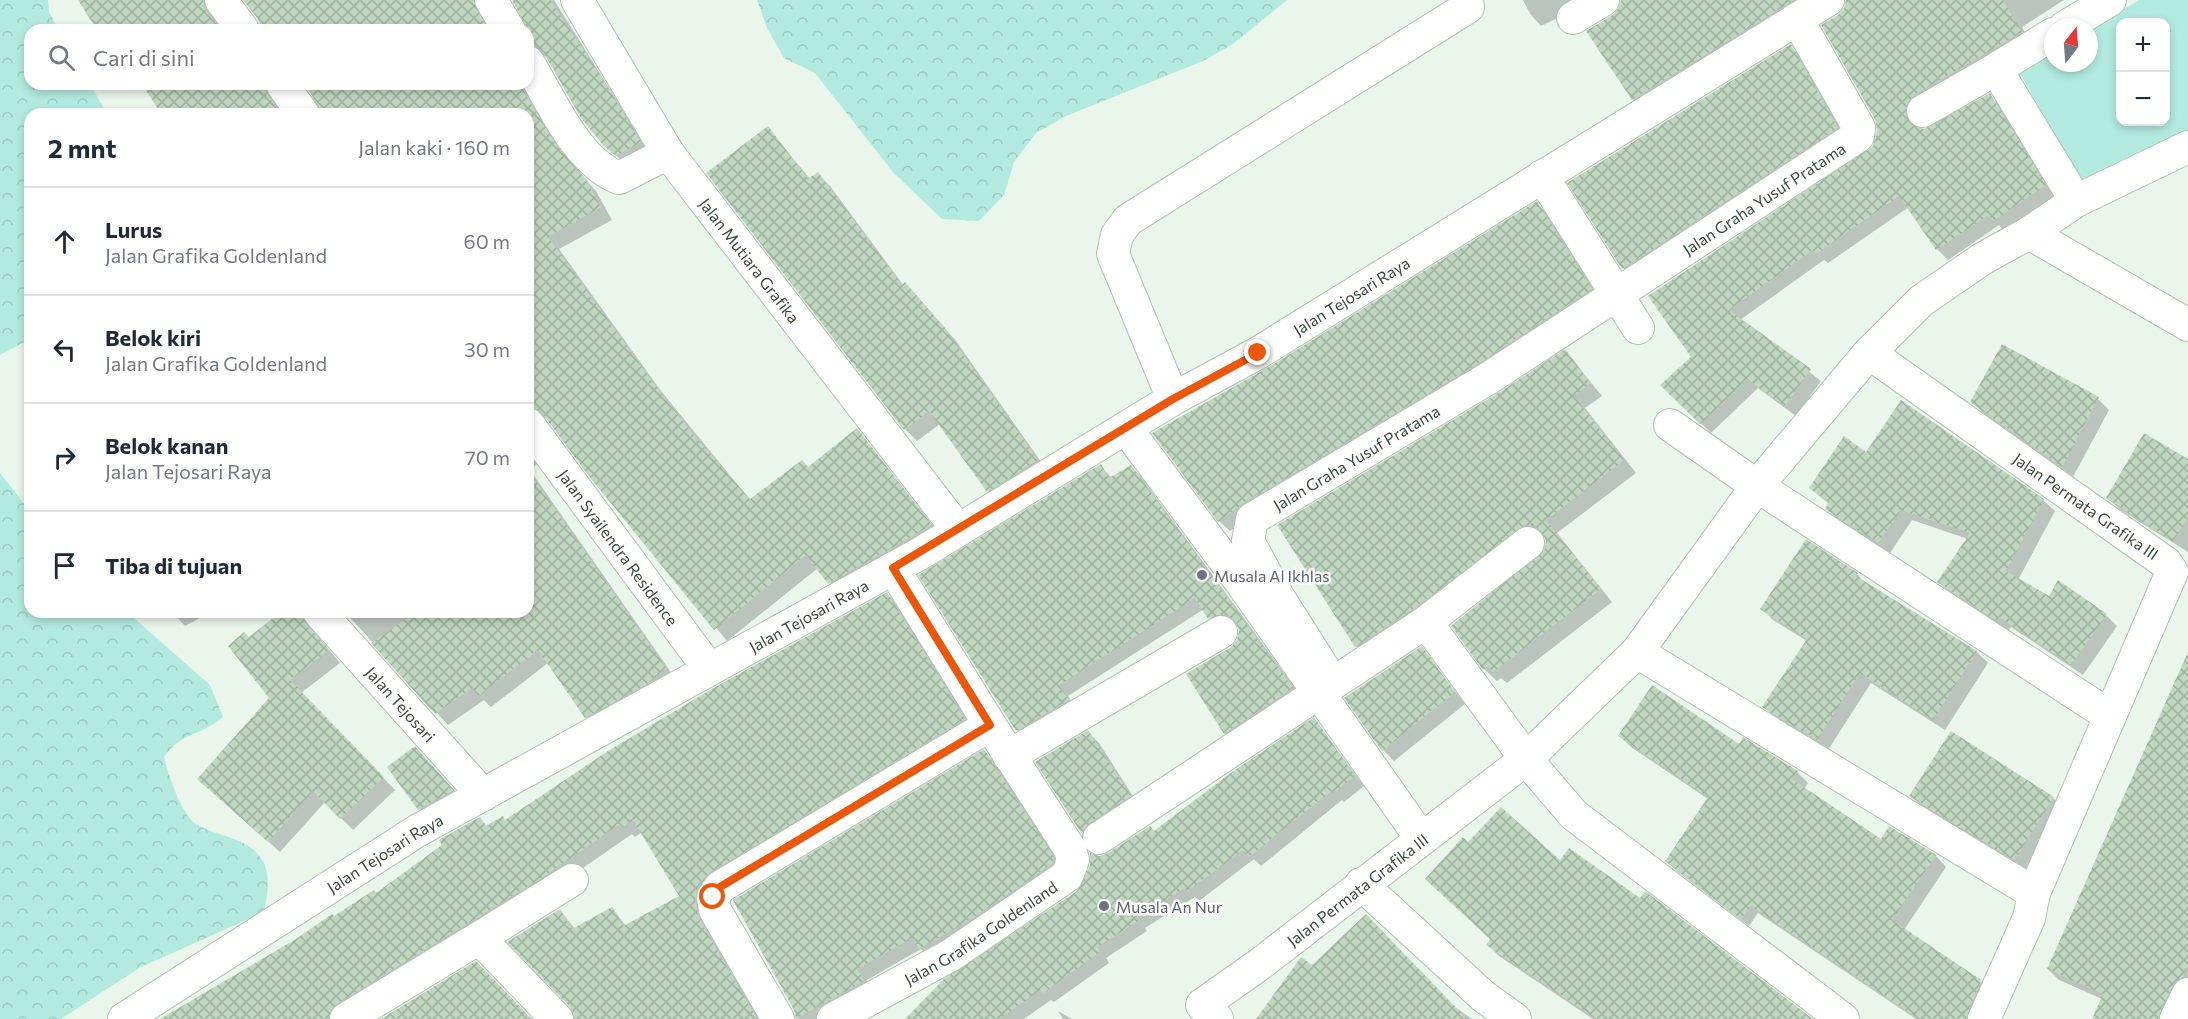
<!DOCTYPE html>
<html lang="id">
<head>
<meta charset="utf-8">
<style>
	:root { --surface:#fff; --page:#f2f2f3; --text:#1f2937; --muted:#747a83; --line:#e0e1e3 }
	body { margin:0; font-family:Commissioner,sans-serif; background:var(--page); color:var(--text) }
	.controls { position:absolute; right:18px; top:18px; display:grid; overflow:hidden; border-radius:12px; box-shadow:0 3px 9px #0003 }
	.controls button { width:54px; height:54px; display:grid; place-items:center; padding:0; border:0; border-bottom:2px solid var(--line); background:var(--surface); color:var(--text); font:30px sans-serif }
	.compass { position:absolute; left:2044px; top:18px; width:54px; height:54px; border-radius:50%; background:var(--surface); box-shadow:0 3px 9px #0003; rotate:17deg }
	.stop { position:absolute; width:18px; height:18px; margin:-14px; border:4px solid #ea580c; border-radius:50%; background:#fff }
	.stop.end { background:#ea580c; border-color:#fff; box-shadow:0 2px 6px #0008 }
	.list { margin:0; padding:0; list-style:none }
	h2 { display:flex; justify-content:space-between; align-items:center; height:78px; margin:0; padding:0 24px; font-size:26px }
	h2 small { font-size:20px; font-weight:400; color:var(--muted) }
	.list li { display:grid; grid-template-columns:39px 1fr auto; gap:18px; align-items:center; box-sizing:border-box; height:108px; padding:0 24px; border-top:2px solid var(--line) }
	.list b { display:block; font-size:22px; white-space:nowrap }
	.list p { margin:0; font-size:20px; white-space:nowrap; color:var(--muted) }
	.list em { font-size:20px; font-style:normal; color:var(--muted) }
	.icon { flex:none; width:33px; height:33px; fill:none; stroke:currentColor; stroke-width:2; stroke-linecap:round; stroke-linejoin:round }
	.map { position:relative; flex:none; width:2188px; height:1019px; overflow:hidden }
	.search { position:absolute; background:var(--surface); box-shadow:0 3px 9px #0003; left:24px; top:24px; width:510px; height:66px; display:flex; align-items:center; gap:15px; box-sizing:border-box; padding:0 21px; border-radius:18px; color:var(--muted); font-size:22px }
	.panel { position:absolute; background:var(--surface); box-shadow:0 3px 9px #0003; left:24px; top:108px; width:510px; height:510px; border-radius:18px }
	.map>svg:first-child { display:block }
	.green { fill:#b3eae0; fill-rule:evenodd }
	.forest { fill:url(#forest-crowns) }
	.shadow { fill:#0003 }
	.building { fill:url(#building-cross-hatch) }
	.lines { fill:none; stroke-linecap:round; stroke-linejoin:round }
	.street-casing { stroke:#afc4b0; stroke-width:34 }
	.street { stroke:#fff; stroke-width:32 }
	.route { stroke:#ea580c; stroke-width:8 }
	.worship-dot { fill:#6b7280; stroke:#fff; stroke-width:2 }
	.labels { text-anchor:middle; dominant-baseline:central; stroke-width:5; stroke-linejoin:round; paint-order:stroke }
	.street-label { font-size:16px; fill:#384a38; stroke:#fff }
	.worship-label { font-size:16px; fill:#5b616d; stroke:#fff; text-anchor:start }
</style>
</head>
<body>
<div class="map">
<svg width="2188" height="1019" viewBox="0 0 2188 1019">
	<defs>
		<pattern id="forest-crowns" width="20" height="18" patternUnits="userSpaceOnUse" patternTransform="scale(1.5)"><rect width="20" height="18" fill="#b3eae0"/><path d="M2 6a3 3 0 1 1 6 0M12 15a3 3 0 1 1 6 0" fill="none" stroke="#9bcac1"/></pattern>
		<pattern id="building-cross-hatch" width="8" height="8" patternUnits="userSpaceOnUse" patternTransform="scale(1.5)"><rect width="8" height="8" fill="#c0d7bf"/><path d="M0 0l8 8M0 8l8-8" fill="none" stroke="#9db09c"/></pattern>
	</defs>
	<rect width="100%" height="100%" fill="#eaf5eb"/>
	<path class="green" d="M2139,0H2188V139L2084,187L2019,72L2053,52V63H2089V30ZM2120,22H2166V122H2120Z"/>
	<g class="forest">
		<polygon points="0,0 48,0 49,12 59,30 30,30 30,84 90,84 107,114 30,114 30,339 0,355"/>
		<polygon points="757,0 1287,0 1233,44 1203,61 1066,116 1036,133 1014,162 1004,195 979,221 942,219 893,172 815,73 784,58 767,28"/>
		<path d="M0,473L30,511V612H127L210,685L223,717C201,736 181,732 164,757C168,774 181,814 196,824C209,832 225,835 239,841C273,856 270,882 264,912L139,968L61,1019H0Z"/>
	</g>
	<g class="shadow">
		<polygon points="79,0 220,0 215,15 223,30 99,30"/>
		<polygon points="244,0 490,0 493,30 262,30 259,19"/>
		<polygon points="513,0 554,0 651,155 627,166 615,154 548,57 542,56 528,61 528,29"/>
		<polygon points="1523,0 1596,0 1541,26 1531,15"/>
		<polygon points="1622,0 1821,0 1643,110 1633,99 1588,31 1620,10"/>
		<polygon points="1847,0 2064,0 2022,27 2031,43 1915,122 1917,129 1924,131 1989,95 2000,106 2055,196 2005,231 1999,225 1948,260 1937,249 1909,207 1828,263 1824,260 1740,320 1821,381 1796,416 1758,388 1711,433 1663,386 1693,357 1650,296 1875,146 1878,130 1876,119 1823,26 1845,10"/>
		<polygon points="1790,46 1801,57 1848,139 1634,279 1623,268 1569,183"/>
		<polygon points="144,84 282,84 285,114 162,114"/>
		<polygon points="305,84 524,84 552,134 575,168 596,191 612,220 559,249 661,391 750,500 809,469 857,430 943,538 841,595 818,568 727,641 549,419 539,418 528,423 528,114 322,114"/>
		<polygon points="768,128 810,179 818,174 830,186 904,286 917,296 956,341 1049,473 1000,503 988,491 940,424 917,441 905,429 708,173"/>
		<polygon points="1537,203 1547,214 1602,300 1268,503 1230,531 1219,521 1268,370"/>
		<polygon points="2002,346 2098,399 2109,410 2073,477 1983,413 1972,402"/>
		<polygon points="1565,351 1602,396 1585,408 1636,473 1557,533 1612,602 1507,683 1501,678 1497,681 1484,669 1546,551 1546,538 1539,537 1368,659 1356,646 1280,525 1499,395"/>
		<polygon points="1901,402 2043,500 2055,511 2018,580 2049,598 2106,615 2117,626 2083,675 2011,627 2008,631 1950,593 1939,582 1968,539 1912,520 1890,553 1838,520 1827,509 1830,505 1810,488 1866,454"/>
		<polygon points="528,449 537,464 530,470 677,681 598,729 586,717 548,663 491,707 484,700 448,725 345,612 528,612"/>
		<polygon points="2188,461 2188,552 2119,509 2108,498"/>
		<polygon points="1100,466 1112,478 1131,467 1141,477 1303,699 1236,743 1225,733 1232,648 1238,641 1240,631 1239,626 1232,624 1220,628 1204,609 1068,696 1078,711 1027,741 1017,730"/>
		<polygon points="1806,541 1857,574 1868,586 1977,652 1988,663 1945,730 1871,683 1828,750 1775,718 1764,707 1807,641 1773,620 1762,609"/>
		<polygon points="887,594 898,605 975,730 722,882 760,1019 576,1019 560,910 575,929 612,908 626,926 681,896 642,832 635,837 632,834 554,888 343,1019 161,1019 376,895 480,819 487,827 506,821"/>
		<polygon points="172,612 211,612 185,626"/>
		<polygon points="284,612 318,612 314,618 313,630 340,663 301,693 395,790 353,830 325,802 280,852 211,791 271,698 249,639"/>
		<polygon points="1421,648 1465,704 1394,761 1383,750"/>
		<polygon points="2188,686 2188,992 2172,1019 2093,1019 2102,999 2059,980 2048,969"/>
		<polygon points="1314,719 1364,786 1344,802 1342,800 1261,866 1254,859 1199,901 1195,897 1145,928 1147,931 1106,958 1109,963 1054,1002 1051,1000 1024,1019 913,1019 1078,892 1100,857 1155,833"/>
		<polygon points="1088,732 1099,743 1140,807 1094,844 1083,833 1037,762"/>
		<polygon points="1620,736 1739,746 1797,772 1808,783 1804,789 1881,841 1890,828 1936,856 1946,867 1904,930 1981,982 1992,993 1982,1019 1916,1019 1758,913 1749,926 1678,872 1667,861 1708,799 1631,747"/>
		<polygon points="984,751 995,762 1064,869 931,959 921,949 867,980 874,992 827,1019 798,1019 795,1009 734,902"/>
		<polygon points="426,759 464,801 430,820 419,809"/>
		<polygon points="1911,796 2053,798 2064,809 2025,870 1922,807"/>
		<polygon points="1469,845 1560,862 1811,1019 1593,1019 1499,956 1488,945 1492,939"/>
		<polygon points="1312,967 1445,1000 1472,1019 1256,1019"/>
		<polygon points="1058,1011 1072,1019 1063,1019"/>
	</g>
	<g class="building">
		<polygon points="78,0 203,0 206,11 221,30 97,30"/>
		<polygon points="243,0 473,0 488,30 261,30 258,19"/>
		<polygon points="512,0 550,0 601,76 641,142 616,156 603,145 581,118 544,53 536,46 528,44 528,30"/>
		<polygon points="1621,0 1794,0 1632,100 1586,31 1613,15 1618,9"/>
		<polygon points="1846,0 2003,0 2022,32 1914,95 1907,103 1905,112 1908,120 1914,126 1924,129 1990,93 2046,185 1993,221 1989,215 1936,250 1899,196 1816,254 1813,250 1729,310 1811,369 1785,406 1747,379 1700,424 1660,385 1691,357 1648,296 1873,146 1877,130 1875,119 1821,25 1838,15 1844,8"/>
		<polygon points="1791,44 1838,128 1622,269 1567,183"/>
		<polygon points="142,84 264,84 267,94 281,114 161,114"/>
		<polygon points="304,84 520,84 551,137 584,177 601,207 548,237 649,377 693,434 750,499 802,460 808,467 857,428 932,525 828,584 806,555 714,630 588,475 542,413 528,406 528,114 321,114 318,104"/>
		<polygon points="768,126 808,179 818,172 902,285 905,282 944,327 1038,460 987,492 929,411 904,430 706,173"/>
		<polygon points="1537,201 1592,289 1479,363 1258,495 1257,493 1218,522 1152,433 1267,368"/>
		<polygon points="2002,344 2099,397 2062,467 1970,402"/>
		<polygon points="1565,349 1591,383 1574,396 1624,460 1546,520 1601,589 1493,672 1488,666 1483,670 1451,626 1544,550 1546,541 1542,532 1534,526 1525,525 1416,607 1355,647 1277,525 1498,393"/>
		<polygon points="1901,400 2044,499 2006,571 2049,596 2058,580 2107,614 2071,665 1999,617 1997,621 1937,582 1970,533 1901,510 1878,543 1825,509 1829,502 1809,488 1844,436 1866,452"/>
		<polygon points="2144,433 2188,459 2188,517 2173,542 2106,498"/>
		<polygon points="1101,464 1109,478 1131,465 1293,688 1224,734 1186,674 1231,647 1237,640 1239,631 1236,622 1229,616 1220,614 1208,619 1195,598 1059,685 1069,700 1016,731 918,575"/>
		<polygon points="528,470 666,668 647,684 585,718 538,650 478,696 472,688 435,714 371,643 416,612 528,612"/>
		<polygon points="1806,539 1858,573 1856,576 1977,651 1933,720 1860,673 1817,740 1762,707 1807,639 1760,609"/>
		<polygon points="887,592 965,719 711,872 698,887 695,900 699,919 757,1019 574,1019 570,1007 507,942 560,909 572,929 612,907 623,926 679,896 633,820 623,827 620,824 543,877 337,1004 331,1010 328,1019 160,1019 296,939 332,914 334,916 374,890 376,893 442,845 439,840 480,817 486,826 503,816 505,820 608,751 710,690"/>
		<polygon points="281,612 302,612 306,624 329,650 290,680 384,777 340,819 313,791 268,842 197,779 269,698 228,646 244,632 249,637"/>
		<polygon points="1422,646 1455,692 1382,751 1344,698"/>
		<polygon points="2188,652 2188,966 2183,977 2172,986 2158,1019 2092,1019 2103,994 2047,969"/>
		<polygon points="1652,685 1739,744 1743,737 1798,771 1792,779 1881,839 1889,826 1936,855 1892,920 1981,980 1966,1019 1919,1019 1751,906 1741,919 1665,861 1708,797 1618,736"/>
		<polygon points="1314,717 1355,776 1333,793 1331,791 1249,857 1244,850 1187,891 1185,888 1136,918 1138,921 1097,947 1100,952 1043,993 1040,990 999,1019 905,1019 944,979 1077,891 1090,866 1090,853 1100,856 1108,853 1150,826 1154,831 1232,772"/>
		<polygon points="1088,730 1131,796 1089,823 1082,834 1035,762"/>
		<polygon points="1951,731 2054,797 2014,860 1909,796"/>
		<polygon points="415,746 454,790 418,810 387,767"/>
		<polygon points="984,749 1053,856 1052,864 973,918 919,949 912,938 857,969 864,981 796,1019 794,1010 733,900"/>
		<polygon points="1501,807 1560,860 1569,848 1640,898 1645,891 1813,1019 1596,1019 1486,945 1490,939 1425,879 1463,837 1468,842"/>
		<polygon points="1366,914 1467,1019 1256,1019 1301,957 1312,965"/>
		<polygon points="476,961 532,1019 381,1019"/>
	</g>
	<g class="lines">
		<g class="street-casing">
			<g id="street">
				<polyline points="221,0 243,30"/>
				<polyline points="491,0 509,30"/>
				<polyline points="577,0 668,153"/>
				<polyline points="1573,18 1603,0"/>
				<polyline points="2065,27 2110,0"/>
				<polyline points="2053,34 1996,69 2076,201"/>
				<path id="s1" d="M528,62C551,100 576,161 619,178L668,153L958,530"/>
				<polyline points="282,84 303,114"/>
				<polyline points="1923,111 1996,69"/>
				<polyline points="1542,176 1638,328"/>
				<polyline points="2029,233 2188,325"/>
				<polyline points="1173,399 1113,254 1117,235 1128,220 1468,7"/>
				<path id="s2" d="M528,424L709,669"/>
				<polyline points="1670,425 1757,486 2110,716"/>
				<polyline points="1134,439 1243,585 1421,838"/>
				<path id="s3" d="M319,612L483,795"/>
				<polyline points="1426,622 1526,759 1574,815 1843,1019"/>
				<polyline points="1637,652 2034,893 2172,572 2166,563 1869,353"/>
				<path id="s4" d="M1333,683L1279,598L1248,541L1252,519L1489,378L1858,136L1859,128L1797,19"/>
				<polyline points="1009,756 1221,632"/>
				<polyline points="1099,838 1426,622 1528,543"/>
				<polyline points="1361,884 1483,996 1515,1019"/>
				<polyline points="479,938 572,880"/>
				<path id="s5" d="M124,1019L417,831L921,553L1173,399L1258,353L1828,0"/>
				<polyline points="346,1019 479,938 557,1019"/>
				<polyline points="778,1019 715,910 713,897 720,887 990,725 893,568"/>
				<path id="s6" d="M833,1019L951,955L1067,876L1073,860L1070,849L990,725"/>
				<path id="s7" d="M1217,1019L1202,1005L1260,964L1526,759L1637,652L1757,486L1869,353L1921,301L1982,259L2029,233L2076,201L2188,147"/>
				<polyline points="1984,1019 2029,918 2034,893"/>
				<polyline points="2176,1019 2188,994"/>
			</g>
		</g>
		<use href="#street" class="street"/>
	</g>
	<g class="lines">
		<polyline class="route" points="713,897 720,887 990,725 893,568 1173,399 1258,353"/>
	</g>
	<g class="worship-dot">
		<circle cx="1202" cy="575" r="6"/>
		<circle cx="1104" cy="906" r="6"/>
	</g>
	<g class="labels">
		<g class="street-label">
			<text stroke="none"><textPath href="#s4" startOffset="792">Jalan Graha Yusuf Pratama</textPath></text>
			<text stroke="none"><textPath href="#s1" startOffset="340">Jalan Mutiara Grafika</textPath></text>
			<text stroke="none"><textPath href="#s5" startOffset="1425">Jalan Tejosari Raya</textPath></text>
			<text stroke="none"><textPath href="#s4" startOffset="309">Jalan Graha Yusuf Pratama</textPath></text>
			<text transform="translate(2086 506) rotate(35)">Jalan Permata Grafika III</text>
			<text stroke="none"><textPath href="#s2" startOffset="153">Jalan Syailendra Residence</textPath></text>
			<text stroke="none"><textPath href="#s5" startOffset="795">Jalan Tejosari Raya</textPath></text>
			<text stroke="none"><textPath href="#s3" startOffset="123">Jalan Tejosari</textPath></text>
			<text stroke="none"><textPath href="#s5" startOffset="309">Jalan Tejosari Raya</textPath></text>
			<text stroke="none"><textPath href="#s7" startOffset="214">Jalan Permata Grafika III</textPath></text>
			<text stroke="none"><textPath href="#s6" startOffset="171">Jalan Grafika Goldenland</textPath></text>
		</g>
		<g class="worship-label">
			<text x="1214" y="575">Musala Al Ikhlas</text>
			<text x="1116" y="906">Musala An Nur</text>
		</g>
	</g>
</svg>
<div class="controls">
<button>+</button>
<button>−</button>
</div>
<svg class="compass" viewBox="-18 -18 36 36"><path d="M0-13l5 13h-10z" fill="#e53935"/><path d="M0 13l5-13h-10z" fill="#747a83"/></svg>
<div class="stop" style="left:713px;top:897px"></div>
<div class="stop end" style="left:1258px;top:353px"></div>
<div class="search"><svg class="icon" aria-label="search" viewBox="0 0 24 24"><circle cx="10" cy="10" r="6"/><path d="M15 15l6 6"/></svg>Cari di sini</div>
<section class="panel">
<h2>2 mnt<small>Jalan kaki · 160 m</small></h2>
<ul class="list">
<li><svg class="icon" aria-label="ahead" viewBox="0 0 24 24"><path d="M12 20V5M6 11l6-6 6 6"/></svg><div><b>Lurus</b><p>Jalan Grafika Goldenland</p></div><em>60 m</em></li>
<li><svg class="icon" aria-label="left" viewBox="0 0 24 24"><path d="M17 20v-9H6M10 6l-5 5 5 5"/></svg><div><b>Belok kiri</b><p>Jalan Grafika Goldenland</p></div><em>30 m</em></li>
<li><svg class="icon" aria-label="right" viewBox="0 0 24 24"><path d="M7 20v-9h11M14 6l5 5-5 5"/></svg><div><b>Belok kanan</b><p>Jalan Tejosari Raya</p></div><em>70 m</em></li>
<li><svg class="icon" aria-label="arrive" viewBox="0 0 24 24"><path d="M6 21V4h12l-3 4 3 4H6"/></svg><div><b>Tiba di tujuan</b></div></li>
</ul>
</section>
</div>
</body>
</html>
